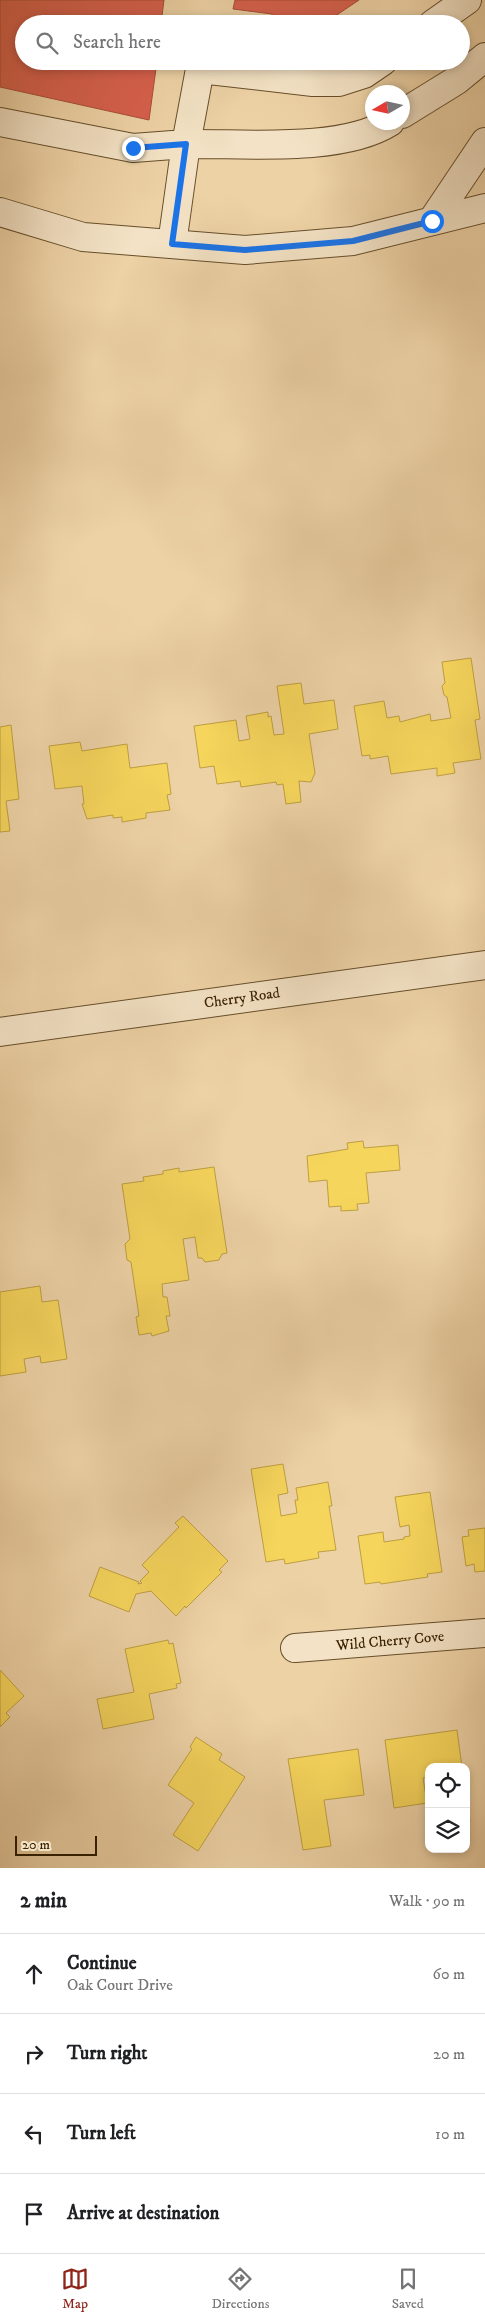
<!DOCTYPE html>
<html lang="en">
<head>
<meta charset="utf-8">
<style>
	:root { --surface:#fff; --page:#f2f2f2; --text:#202124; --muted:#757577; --line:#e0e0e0; --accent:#8f2418 }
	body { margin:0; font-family:"IM FELL DW Pica",serif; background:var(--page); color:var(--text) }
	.controls { position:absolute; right:15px; bottom:15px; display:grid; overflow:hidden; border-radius:10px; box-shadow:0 2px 8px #0003 }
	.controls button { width:45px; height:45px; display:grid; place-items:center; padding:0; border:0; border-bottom:1px solid var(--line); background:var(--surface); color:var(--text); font:25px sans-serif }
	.compass { position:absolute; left:365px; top:85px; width:45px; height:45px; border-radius:50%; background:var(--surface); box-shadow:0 2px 8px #0003; rotate:261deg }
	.scale { position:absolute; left:15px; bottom:12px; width:82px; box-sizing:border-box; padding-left:5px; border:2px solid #3a2201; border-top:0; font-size:14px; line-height:18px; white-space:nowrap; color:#3a2201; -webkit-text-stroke:4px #f3e2c5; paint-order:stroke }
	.stop { position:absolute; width:15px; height:15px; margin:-11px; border:4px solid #1a73e8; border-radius:50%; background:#fff }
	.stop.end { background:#1a73e8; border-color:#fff; box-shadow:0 1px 5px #0008 }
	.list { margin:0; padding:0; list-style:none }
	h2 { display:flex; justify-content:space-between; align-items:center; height:65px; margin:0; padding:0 20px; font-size:21px }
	h2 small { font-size:16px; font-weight:400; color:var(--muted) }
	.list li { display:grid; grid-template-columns:32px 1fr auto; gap:15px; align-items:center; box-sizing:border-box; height:80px; padding:0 20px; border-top:1px solid var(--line) }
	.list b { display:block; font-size:19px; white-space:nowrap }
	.list p { margin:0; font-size:16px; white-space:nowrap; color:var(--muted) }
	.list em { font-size:16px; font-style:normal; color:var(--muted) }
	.icon { flex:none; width:28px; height:28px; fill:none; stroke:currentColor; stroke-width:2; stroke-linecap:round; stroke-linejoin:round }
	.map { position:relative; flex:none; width:485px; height:1868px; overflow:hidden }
	.search { position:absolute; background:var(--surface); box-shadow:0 2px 8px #0003; left:15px; right:15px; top:15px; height:55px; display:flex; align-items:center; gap:12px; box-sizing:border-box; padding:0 18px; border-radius:28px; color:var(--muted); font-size:19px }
	.sheet { height:385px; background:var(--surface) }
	nav { display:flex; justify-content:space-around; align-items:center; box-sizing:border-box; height:70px; border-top:1px solid var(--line); background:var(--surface); font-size:14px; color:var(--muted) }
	nav a { display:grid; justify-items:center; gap:2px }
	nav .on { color:var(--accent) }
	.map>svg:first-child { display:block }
	.homes { fill:#f6d55c; stroke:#be9f41 }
	.shops { fill:#d6604d; stroke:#a74d36 }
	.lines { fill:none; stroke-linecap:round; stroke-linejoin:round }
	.minor-casing { stroke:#674e2a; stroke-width:30 }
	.minor { stroke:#f3e2c5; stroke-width:28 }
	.route { stroke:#1a73e8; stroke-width:6 }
	.labels { text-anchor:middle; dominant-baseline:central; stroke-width:5; stroke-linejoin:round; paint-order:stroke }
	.street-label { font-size:15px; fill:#3a2201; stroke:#f3e2c5 }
</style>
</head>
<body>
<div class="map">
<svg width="485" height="1868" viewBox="0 0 485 1868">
	<rect width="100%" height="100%" fill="#edd2a6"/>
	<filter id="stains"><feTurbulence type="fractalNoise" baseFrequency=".004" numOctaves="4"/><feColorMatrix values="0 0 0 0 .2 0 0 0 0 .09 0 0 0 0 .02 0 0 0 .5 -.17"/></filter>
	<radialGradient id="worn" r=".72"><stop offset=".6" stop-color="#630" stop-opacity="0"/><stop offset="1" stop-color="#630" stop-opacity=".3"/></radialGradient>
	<g class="homes">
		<polygon points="471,658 480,719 475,720 481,759 453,763 455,773 437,776 437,768 391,774 388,756 370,759 370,755 362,756 354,706 384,701 387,718 399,716 400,722 430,714 431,721 451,718 447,697 444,695 442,686 445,683 442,662"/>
		<polygon points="301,683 304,704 334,700 338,729 309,734 315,773 311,782 299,781 301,802 286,804 283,784 277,785 276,782 241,787 240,781 217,784 214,766 200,768 194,726 236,720 239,741 250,739 246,716 268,712 268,717 271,716 274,735 284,734 277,686"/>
		<polygon points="11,725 19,799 6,801 10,831 0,832 0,727"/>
		<polygon points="80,742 82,751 127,744 130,768 167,763 171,794 167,795 170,810 146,813 146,818 122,822 122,817 113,818 113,815 87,819 82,804 84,804 82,786 55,789 49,746"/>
		<polygon points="363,1141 364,1148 398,1145 400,1170 366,1173 369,1203 357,1204 358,1210 341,1211 341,1206 329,1207 327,1180 309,1182 307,1156 348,1149 347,1143"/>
		<polygon points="214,1167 227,1253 222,1254 219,1260 205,1262 202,1258 198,1258 195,1237 183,1239 189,1280 162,1284 163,1297 167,1297 170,1316 166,1316 169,1331 152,1336 151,1333 139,1335 136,1317 139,1316 131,1262 127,1260 125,1244 130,1239 122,1184 144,1181 143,1177 163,1174 163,1171 179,1168 179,1172"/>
		<polygon points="40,1286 42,1302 58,1300 67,1359 41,1363 40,1356 24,1359 26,1372 0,1376 0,1292"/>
		<polygon points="283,1464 288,1493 278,1495 281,1516 297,1513 295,1500 298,1500 296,1488 328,1482 332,1506 329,1506 336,1550 318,1552 319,1558 285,1564 284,1559 266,1562 251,1469"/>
		<polygon points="430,1492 442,1572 427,1574 428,1577 381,1584 380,1582 365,1584 358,1536 383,1532 384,1542 404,1539 404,1537 410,1536 409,1525 400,1527 395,1497"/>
		<polygon points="183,1516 228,1561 219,1570 222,1572 186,1608 185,1606 176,1616 151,1591 136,1594 129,1612 89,1596 100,1567 139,1582 138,1584 142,1583 140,1581 149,1572 142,1565 179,1527 175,1523"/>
		<polygon points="485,1528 485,1571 475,1572 474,1564 466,1566 462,1537 469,1536 468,1530"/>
		<polygon points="168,1640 169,1644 173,1643 181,1683 176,1684 177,1688 149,1694 154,1719 103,1729 97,1699 134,1692 125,1649"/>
		<polygon points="0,1670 24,1696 6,1713 10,1717 0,1727"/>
		<polygon points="457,1730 462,1767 429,1767 429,1777 423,1778 427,1803 394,1808 385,1740"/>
		<polygon points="196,1737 222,1754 219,1760 245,1777 198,1851 173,1835 194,1803 168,1785 192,1749 190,1747"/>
		<polygon points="358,1749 364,1795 324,1800 331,1846 303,1850 288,1759"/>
		<polygon points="466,1795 470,1822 466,1823"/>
	</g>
	<g class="shops">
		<polygon points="0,0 164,0 161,24 24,24 24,61 157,61 149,120 0,87"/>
		<polygon points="235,0 359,0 325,23 308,18 308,24 271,24 272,14 233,9"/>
	</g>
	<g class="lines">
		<g class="minor-casing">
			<g id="minor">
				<polyline points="433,24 467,0"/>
				<polyline points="402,114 457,80 485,57"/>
				<polyline points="0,122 133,148 186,144 200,69 313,82 339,82 364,74 383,61"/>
				<polyline points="0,212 83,237 245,250 353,241 485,208"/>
				<polyline points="432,221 485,142"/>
				<path d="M172,244L186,144C244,143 341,153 390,122"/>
				<polyline points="0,1032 485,965"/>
				<polyline points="295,1648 485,1633"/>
			</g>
		</g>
		<use href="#minor" class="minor"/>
	</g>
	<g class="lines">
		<polyline class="route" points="133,148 186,144 172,244 245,250 353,241 432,221"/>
	</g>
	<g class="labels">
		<g class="street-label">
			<text transform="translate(242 998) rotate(-8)">Cherry Road</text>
			<text transform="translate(390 1641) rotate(-5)">Wild Cherry Cove</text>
		</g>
	</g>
	<rect width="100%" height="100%" filter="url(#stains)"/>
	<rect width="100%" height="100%" fill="url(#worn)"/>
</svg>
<div class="controls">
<button><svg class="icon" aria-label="locate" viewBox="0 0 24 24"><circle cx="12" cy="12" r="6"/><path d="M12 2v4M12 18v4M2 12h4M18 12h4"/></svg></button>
<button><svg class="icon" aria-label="layers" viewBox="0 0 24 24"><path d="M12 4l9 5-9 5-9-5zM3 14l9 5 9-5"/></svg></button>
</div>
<svg class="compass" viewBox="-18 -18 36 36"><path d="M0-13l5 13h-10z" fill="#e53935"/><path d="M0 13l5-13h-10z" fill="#757577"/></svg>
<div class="scale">20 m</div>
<div class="stop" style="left:432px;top:221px"></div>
<div class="stop end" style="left:133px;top:148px"></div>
<div class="search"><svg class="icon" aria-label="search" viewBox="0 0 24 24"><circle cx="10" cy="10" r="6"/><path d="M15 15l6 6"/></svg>Search here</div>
</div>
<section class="sheet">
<h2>2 min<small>Walk · 90 m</small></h2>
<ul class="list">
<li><svg class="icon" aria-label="ahead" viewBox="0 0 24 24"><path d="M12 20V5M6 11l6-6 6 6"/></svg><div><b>Continue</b><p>Oak Court Drive</p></div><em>60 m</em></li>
<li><svg class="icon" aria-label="right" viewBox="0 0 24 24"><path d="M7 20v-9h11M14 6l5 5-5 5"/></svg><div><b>Turn right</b></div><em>20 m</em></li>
<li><svg class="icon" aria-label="left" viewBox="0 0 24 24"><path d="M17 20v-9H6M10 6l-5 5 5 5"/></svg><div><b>Turn left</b></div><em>10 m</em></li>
<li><svg class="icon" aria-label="arrive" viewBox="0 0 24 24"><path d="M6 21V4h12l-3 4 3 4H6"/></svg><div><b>Arrive at destination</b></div></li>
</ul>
</section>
<nav>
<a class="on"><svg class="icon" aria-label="map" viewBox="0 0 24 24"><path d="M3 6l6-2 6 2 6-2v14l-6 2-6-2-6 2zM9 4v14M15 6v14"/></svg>Map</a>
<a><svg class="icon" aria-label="directions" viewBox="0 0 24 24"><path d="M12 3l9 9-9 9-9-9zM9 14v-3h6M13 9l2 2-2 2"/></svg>Directions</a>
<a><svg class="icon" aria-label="saved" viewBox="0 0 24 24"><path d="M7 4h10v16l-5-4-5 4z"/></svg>Saved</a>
</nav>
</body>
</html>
